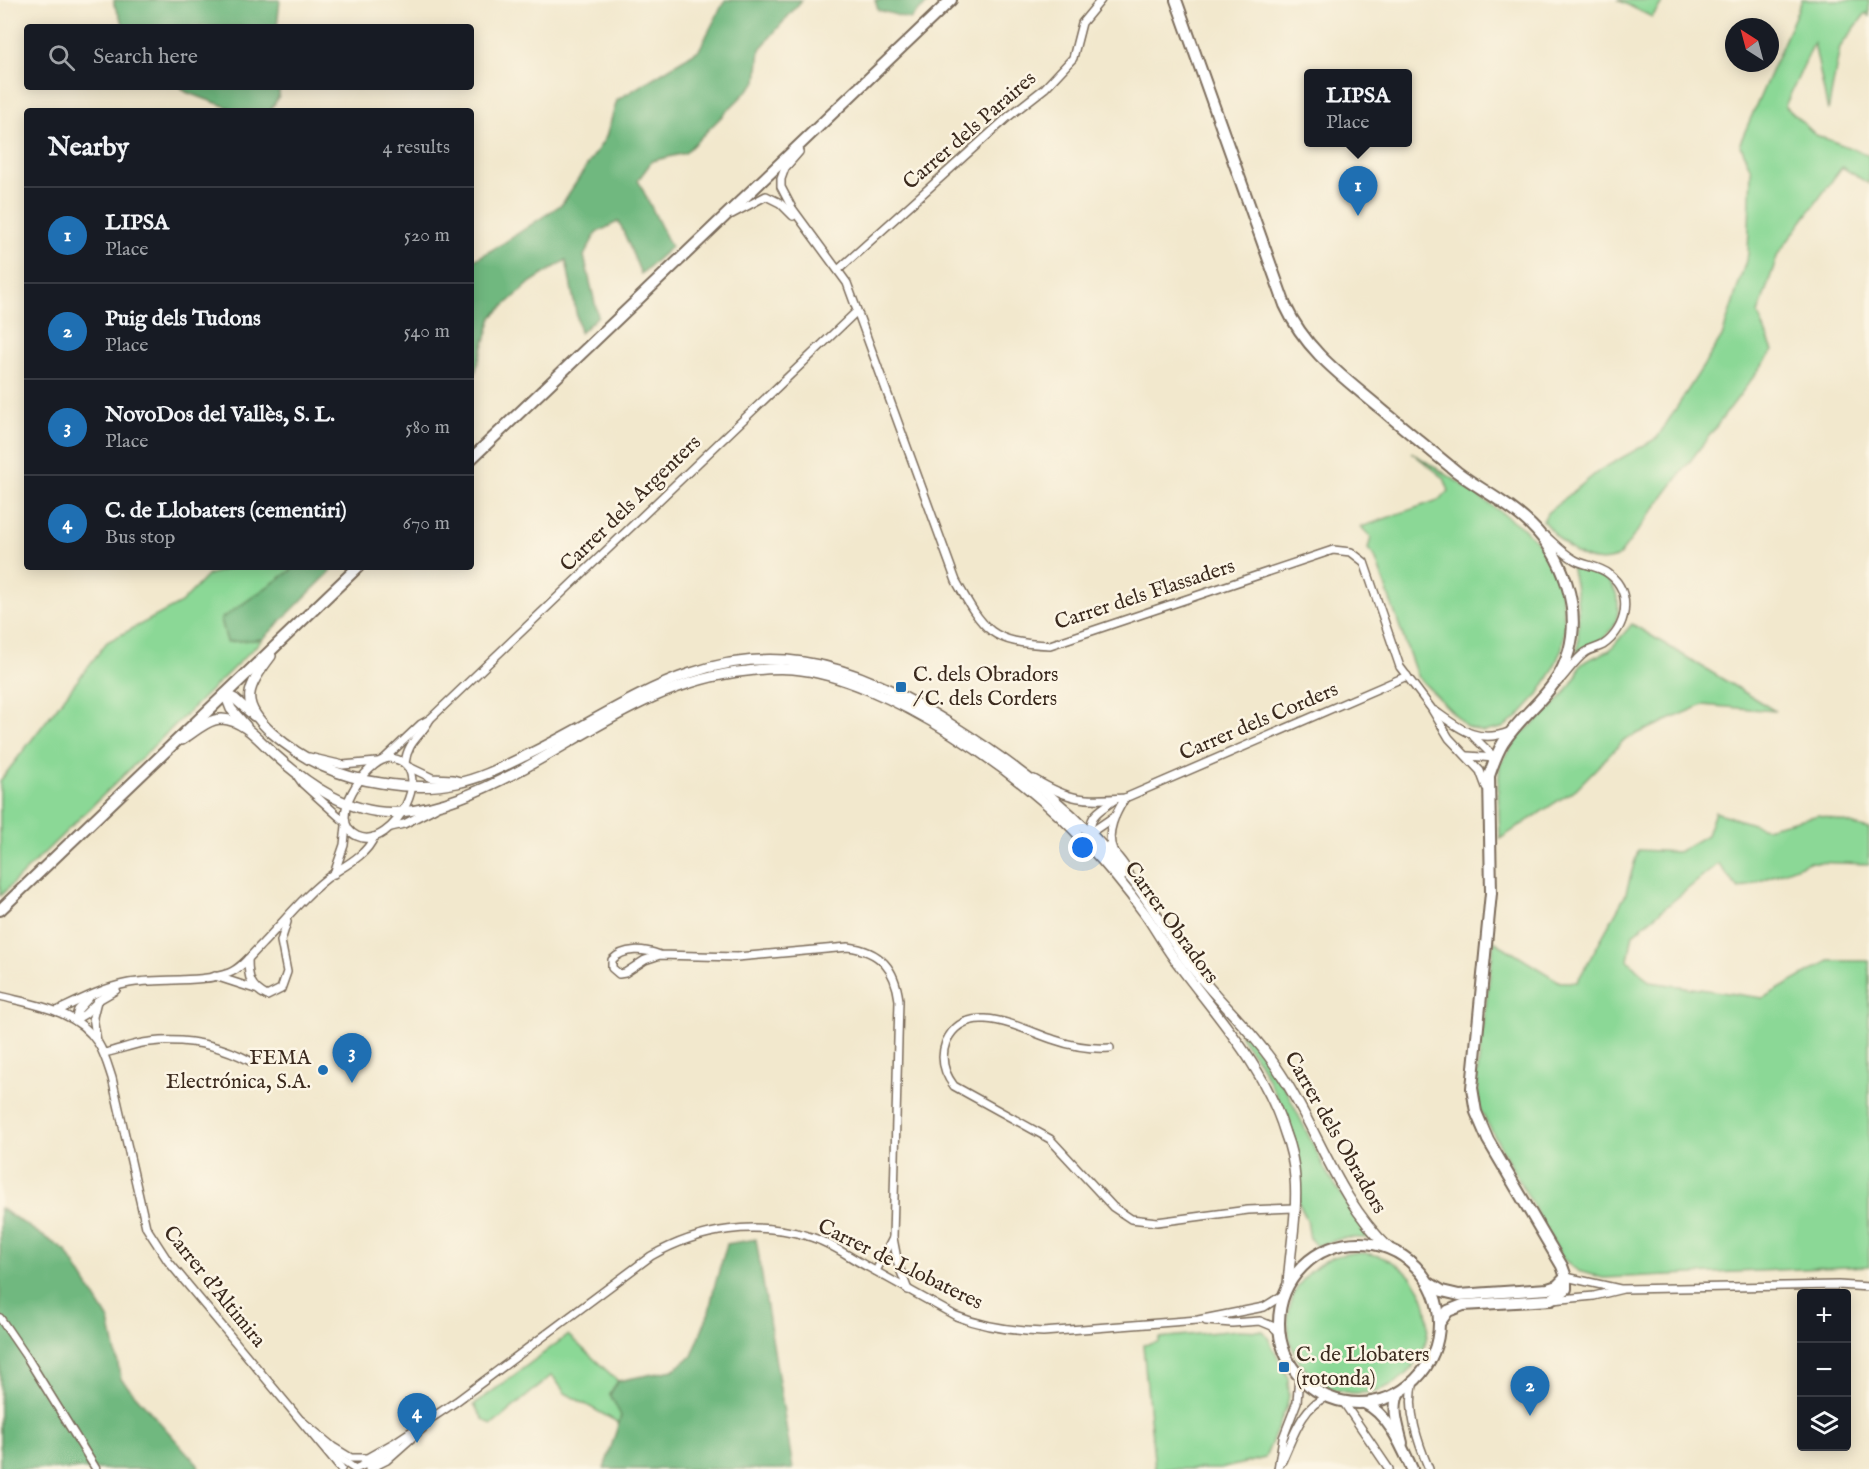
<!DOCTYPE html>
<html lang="en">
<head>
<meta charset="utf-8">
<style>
	:root { --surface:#171b24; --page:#20242c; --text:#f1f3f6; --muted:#9ea1a6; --line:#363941; --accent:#1f6fb2 }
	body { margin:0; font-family:"IM FELL English",serif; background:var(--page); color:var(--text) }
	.controls { position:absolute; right:18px; bottom:18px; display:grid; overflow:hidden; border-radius:6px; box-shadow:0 3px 15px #0003 }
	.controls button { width:54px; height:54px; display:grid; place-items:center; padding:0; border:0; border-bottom:2px solid var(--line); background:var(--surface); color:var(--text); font:30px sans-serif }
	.compass { position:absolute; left:1725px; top:18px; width:54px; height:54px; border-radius:50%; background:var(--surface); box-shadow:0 3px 15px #0003; rotate:324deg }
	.you { position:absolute; left:1083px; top:848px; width:21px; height:21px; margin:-15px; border:4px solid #fff; border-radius:50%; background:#1a73e8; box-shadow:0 0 0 9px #1a73e833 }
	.badge { display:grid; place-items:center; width:39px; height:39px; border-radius:50%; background:var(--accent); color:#fff; font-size:20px; font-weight:700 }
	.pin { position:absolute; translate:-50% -50px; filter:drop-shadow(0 2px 3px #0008) }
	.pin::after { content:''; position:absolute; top:32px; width:21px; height:18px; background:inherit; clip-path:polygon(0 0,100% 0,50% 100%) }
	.popup { position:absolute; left:1304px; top:69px; width:108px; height:78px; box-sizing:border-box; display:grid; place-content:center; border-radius:6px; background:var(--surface); filter:drop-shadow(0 2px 4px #0005); font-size:20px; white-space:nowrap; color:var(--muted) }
	.popup b { font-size:22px; color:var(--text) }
	.popup::after { content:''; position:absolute; left:50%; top:100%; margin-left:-12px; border:12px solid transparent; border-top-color:var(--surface) }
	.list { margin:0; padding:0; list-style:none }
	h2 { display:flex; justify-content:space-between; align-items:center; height:78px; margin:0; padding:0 24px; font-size:26px }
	h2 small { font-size:20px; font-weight:400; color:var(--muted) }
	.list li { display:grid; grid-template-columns:39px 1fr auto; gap:18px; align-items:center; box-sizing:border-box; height:96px; padding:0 24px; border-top:2px solid var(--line) }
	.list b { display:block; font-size:22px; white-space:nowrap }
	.list p { margin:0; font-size:20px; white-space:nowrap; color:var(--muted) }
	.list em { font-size:20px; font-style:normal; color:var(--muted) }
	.icon { flex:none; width:33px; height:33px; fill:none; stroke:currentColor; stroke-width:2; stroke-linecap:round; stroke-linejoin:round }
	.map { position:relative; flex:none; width:1869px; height:1469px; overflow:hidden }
	.search { position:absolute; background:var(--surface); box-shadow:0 3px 15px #0003; left:24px; top:24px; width:450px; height:66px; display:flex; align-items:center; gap:15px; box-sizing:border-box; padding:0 21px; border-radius:6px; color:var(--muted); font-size:22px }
	.panel { position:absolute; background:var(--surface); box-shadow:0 3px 15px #0003; left:24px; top:108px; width:450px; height:462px; border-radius:6px }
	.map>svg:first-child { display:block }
	.green { fill:#8bd896; stroke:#63815a; stroke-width:1.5 }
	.forest { fill:#70b87f; stroke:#56714e; stroke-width:1.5 }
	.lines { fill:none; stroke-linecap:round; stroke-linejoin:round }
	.minor-casing { stroke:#7b6c5b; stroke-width:10 }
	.tertiary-casing { stroke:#7b6c5b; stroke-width:12 }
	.secondary-casing { stroke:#7b6c5b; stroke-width:14 }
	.minor { stroke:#fff; stroke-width:7 }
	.tertiary { stroke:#fff; stroke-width:9 }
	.secondary { stroke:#fff; stroke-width:10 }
	.poi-dot { fill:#1f6fb2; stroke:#fcf5e5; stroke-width:2 }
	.labels { text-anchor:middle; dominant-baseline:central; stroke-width:5; stroke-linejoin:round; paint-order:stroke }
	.street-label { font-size:21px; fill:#3b2a1e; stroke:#fcf5e5 }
	.poi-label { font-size:21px; fill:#3b2a1e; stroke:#fcf5e5; text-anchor:start }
</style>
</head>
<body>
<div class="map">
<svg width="1869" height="1469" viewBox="0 0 1869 1469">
	<rect width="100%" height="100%" fill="#fcf5e5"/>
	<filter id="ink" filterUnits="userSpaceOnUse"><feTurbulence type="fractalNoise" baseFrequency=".0167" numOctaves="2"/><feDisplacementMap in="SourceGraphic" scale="12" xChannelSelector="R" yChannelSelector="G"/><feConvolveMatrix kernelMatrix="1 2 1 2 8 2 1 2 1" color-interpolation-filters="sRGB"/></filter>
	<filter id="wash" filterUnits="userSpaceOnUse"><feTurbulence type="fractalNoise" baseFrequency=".008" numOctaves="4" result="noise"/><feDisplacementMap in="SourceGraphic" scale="24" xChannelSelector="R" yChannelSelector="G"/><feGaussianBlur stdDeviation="1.35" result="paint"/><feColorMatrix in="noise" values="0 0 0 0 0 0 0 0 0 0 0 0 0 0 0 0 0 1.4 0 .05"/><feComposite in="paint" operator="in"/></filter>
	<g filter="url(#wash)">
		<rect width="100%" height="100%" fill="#f2e8cd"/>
		<g class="green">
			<polygon points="1618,0 1664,0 1652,17"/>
			<path d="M1802,0H1869V16L1866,13L1840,47L1828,111L1814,43L1785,106L1816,135L1869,155V184L1842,167L1778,254L1758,314L1773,351L1618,557C1587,571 1561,543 1543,521L1547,513L1600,470L1657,438L1722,337L1748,254L1751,170L1740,143Z"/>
			<polygon points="1411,452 1463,485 1523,528 1540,545 1556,574 1562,598 1565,625 1562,648 1552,672 1537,696 1517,718 1502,728 1483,732 1467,727 1417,676 1375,557 1368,549 1371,537 1361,527 1441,499 1449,491 1444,478"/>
			<path d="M1571,566C1581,569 1593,571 1602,576C1623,588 1623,622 1605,637C1597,644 1585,648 1577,653C1580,623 1579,596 1571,566Z"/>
			<polygon points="233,567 296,567 221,619 227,642 263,639 0,896 0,781 107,642 181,603 208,575"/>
			<polygon points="1632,624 1775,711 1703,705 1625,739 1576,789 1500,839 1498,788 1500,764 1521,734 1551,709 1565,693 1577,675 1580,666 1586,661 1610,650"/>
			<polygon points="1715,812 1765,828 1819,815 1869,829 1869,864 1809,862 1739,889 1718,864 1633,934 1628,960 1650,982 1763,998 1829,961 1869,961 1869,1266 1603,1278 1578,1271 1562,1258 1479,1108 1477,1075 1494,941 1560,982 1577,982 1625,896 1638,850 1678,852 1707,835"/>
			<polygon points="1240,1033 1245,1034 1268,1063 1286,1090 1327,1173 1371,1238 1343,1238 1316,1246 1310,1239 1307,1220 1299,1203 1298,1173 1289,1128 1277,1097 1259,1062 1243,1041"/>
			<circle cx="1358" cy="1323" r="70"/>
			<polygon points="1237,1330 1263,1331 1268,1338 1288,1378 1289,1395 1287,1406 1265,1458 1220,1469 1155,1469 1143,1345 1159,1342 1159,1338"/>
			<polygon points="568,1335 618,1381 610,1394 621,1415 619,1423 565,1393 552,1375 492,1425 483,1419 474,1405"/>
		</g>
		<g class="forest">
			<polygon points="114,0 280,0 277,27 125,27 114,5"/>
			<polygon points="725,0 802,0 760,49 757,81 685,153 652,161 638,180 671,247 641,274 619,221 596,233 584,256 598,316 580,333 566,260 531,282 492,317 471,386 471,262 502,244 562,204 606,137 617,100 699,50"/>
			<polygon points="875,0 931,0 910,19 878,10"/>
			<polygon points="181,87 279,87 279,96 270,111 238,111 186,92"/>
			<polygon points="296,567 335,567 263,639 227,642 221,619"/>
			<polygon points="0,1208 66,1251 109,1320 121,1379 198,1465 199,1469 0,1469"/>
			<polygon points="756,1239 793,1469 604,1469 621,1416 610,1394 618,1381 673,1370 692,1356 709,1312 714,1288 727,1244"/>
		</g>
	</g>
	<g filter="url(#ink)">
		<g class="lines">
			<g class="minor-casing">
				<g id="minor">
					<path d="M799,152L785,168L781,179V187L792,208L847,283L956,581C984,631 991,643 1050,645L1333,550L1351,552L1364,562L1400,667L1431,708L1449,738L1480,771L1486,787"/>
					<polyline points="732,214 766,196 780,203 793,216"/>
					<polyline points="838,270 1008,117 1045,88 1073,58 1082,23 1101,0"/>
					<path d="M1546,536C1555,544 1564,554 1575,560C1586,566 1599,566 1609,574C1634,593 1627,629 1603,645C1597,648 1591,649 1586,652C1574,660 1567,674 1557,683"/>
					<path d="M1435,711C1460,729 1477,744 1509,732"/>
					<polyline points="1474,737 1495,758"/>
					<polyline points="1468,756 1495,758"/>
					<polyline points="309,757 343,765 377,762"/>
					<path d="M389,758C441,762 393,853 357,836C325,821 365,761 389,758Z"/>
					<polyline points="384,759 421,724 430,719 856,312"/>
					<path d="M405,763C408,740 421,737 430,719"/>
					<polyline points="409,767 432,778 453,779 460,781"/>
					<polyline points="298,777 303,784 344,821"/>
					<path d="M1034,779C1071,801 1083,801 1125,798L1407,676"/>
					<path d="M1116,799C1096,813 1090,813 1089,839L1122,877"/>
					<polyline points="1061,811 1077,826 1093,831 1115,816"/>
					<polyline points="391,827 404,824 435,808"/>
					<path d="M1125,866C1121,860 1116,855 1113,850C1105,832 1116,813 1125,798"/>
					<polyline points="334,874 344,845 346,826"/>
					<path d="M660,955C644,949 624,947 612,960V968L619,974L625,973L645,960L660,955L737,957L848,947C881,951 895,969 899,1000L893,1238L876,1271"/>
					<path d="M248,959C248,978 250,987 267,996L281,989L287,972L281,941L287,922"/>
					<polyline points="215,976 255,989"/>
					<path d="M0,996C35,1005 77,1010 98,1043C105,1054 108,1066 112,1078L146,1227L168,1261L341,1469"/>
					<path d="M57,1011C80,1000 103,988 129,983C158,978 202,983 229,973C242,968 253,953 263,943C285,920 307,892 334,873C348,864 367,854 374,837"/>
					<polyline points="75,1020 78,1010 89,998"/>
					<polyline points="75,1020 85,1014 96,1003"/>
					<polyline points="97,1041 93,1017 97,1001 116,990"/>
					<path d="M1110,1048C1091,1049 1072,1046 1055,1040C1023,1030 966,997 946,1042C940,1058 944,1073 954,1086L1050,1139L1113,1207L1131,1219L1157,1222L1248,1210L1294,1208"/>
					<path d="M104,1053C119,1050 134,1043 150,1042C185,1038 218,1044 250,1061"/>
					<polyline points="893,1238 898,1264 908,1290"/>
					<polyline points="1566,1277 1620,1289"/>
					<polyline points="1552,1300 1594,1296 1623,1289 1838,1285 1869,1287"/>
					<polyline points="0,1318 28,1359 96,1469"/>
					<polyline points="1206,1321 1232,1323 1260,1321 1272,1326 1279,1332"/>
					<path d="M1414,1381C1406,1409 1418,1443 1429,1469"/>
					<polyline points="1344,1403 1389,1469"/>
					<path d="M302,1421L333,1447L351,1458H367L397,1441L457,1401L651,1256C700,1228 756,1220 811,1237C831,1243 849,1257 868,1267C897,1283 927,1300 956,1316C984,1327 1013,1331 1043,1332L1198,1320L1264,1307L1283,1295"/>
					<polyline points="329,1445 340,1459 355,1469"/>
					<path d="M1282,1461C1292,1440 1302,1405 1327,1397"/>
					<polyline points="355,1469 377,1459 397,1445"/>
					<polyline points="369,1469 387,1460 423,1428"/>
					<polyline points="1278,1469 1283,1438 1297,1402 1299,1376"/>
				</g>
			</g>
			<g class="tertiary-casing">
				<g id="tertiary">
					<path d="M271,656C247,688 238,702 272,733C304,761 338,777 381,783C405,787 433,788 457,783C482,778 504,766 527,755C619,711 693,646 803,662C857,670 904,695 949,723C1021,768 1080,815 1133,881C1152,905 1166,932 1184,957C1214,998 1254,1031 1281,1074C1319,1132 1338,1200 1389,1248"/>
					<polyline points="225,694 231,709 246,726"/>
					<polyline points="225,694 235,699 254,716"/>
					<path d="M182,740C194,732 208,719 222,719C243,720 259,740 273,753C307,784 352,817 401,812C443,808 480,791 517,772C591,732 661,679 747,671C762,669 778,668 793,669C885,677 1026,775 1086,843C1107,865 1127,889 1145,914C1157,931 1166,949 1179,965C1219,1019 1265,1067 1285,1133C1290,1146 1294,1163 1295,1178C1298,1211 1290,1251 1288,1285"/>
				</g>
			</g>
			<g class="secondary-casing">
				<g id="secondary">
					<path d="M1176,0L1285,305C1306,351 1342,376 1380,408C1405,429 1431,451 1457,472C1481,490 1510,504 1531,525C1563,556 1581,607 1569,651C1557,694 1526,708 1503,743C1497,753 1493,764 1489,776L1491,893L1472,1088L1476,1112L1488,1140L1562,1266L1566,1277V1289L1551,1300L1463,1305L1448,1311L1440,1322"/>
					<polyline points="471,459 951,0"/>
					<polyline points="0,910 358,567"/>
					<circle cx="1359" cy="1323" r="80"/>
					<polyline points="1429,1283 1442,1291 1459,1295 1548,1289 1557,1286 1566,1277"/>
					<path d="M1398,1394C1392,1410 1398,1426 1402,1443"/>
					<path d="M1364,1403C1388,1413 1402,1447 1412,1469"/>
				</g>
			</g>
			<use href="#minor" class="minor"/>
			<use href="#tertiary" class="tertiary"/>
			<use href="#secondary" class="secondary"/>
		</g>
	</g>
	<g class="poi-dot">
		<rect x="895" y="681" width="12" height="12" rx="3"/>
		<circle cx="323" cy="1070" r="6"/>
		<rect x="1278" y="1361" width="12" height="12" rx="3"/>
	</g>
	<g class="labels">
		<g class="street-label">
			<text transform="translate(970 131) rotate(-41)">Carrer dels Paraires</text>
			<text transform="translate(631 504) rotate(-44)">Carrer dels Argenters</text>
			<text transform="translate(1145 595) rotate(-18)">Carrer dels Flassaders</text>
			<text transform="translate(1259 722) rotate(-23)">Carrer dels Corders</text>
			<text transform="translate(1171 923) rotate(54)">Carrer Obradors</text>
			<text transform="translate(1335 1133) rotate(60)">Carrer dels Obradors</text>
			<text transform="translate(900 1265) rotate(26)">Carrer de Llobateres</text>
			<text transform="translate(214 1287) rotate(51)">Carrer d'Altimira</text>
		</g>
		<g class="poi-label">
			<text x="913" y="675">C. dels Obradors<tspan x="913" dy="24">/ C. dels Corders</tspan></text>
			<text x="311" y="1058" text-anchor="end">FEMA<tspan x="311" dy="24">Electrónica, S.A.</tspan></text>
			<text x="1296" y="1355">C. de Llobaters<tspan x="1296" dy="24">(rotonda)</tspan></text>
		</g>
	</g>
</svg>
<div class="controls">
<button>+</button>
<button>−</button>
<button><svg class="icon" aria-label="layers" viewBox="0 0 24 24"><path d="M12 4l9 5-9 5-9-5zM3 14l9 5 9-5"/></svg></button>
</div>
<svg class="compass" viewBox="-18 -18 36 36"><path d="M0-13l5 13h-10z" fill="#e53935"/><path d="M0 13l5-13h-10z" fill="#9ea1a6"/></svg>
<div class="you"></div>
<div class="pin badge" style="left:1358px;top:216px">1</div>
<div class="popup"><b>LIPSA</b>Place</div>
<div class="pin badge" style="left:1530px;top:1416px">2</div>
<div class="pin badge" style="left:352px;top:1083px">3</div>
<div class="pin badge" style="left:417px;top:1443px">4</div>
<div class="search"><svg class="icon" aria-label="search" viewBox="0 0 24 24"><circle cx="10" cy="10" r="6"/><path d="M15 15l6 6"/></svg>Search here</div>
<section class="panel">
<h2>Nearby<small>4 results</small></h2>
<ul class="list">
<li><span class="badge">1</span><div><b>LIPSA</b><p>Place</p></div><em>520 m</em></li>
<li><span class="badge">2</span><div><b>Puig dels Tudons</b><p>Place</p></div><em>540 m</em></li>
<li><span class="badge">3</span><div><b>NovoDos del Vallès, S. L.</b><p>Place</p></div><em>580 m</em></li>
<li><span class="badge">4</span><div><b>C. de Llobaters (cementiri)</b><p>Bus stop</p></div><em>670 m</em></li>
</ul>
</section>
</div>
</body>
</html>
